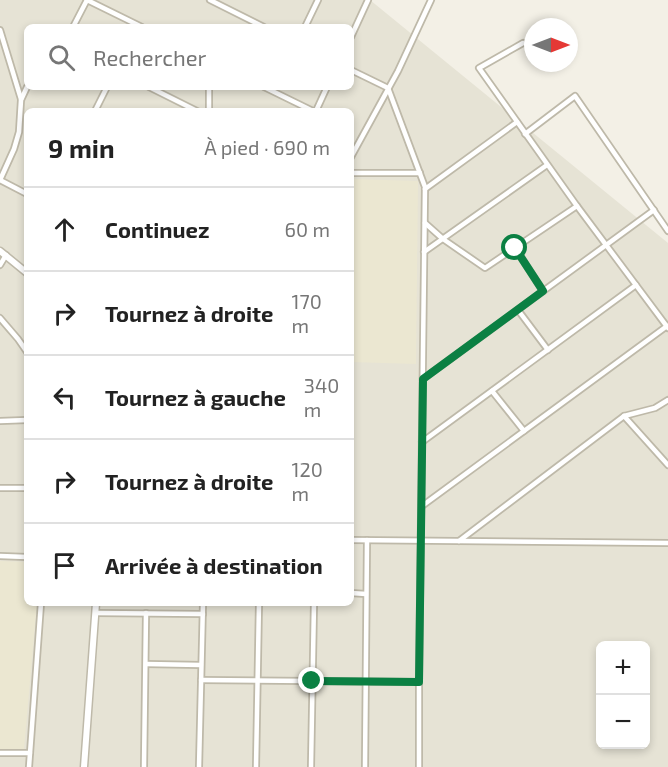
<!DOCTYPE html>
<html lang="fr">
<head>
<meta charset="utf-8">
<style>
	:root { --surface:#fff; --page:#f2f2f2; --text:#222; --muted:#767676; --line:#e0e0e0 }
	body { margin:0; font-family:"Exo 2",sans-serif; background:var(--page); color:var(--text) }
	.controls { position:absolute; right:18px; bottom:18px; display:grid; overflow:hidden; border-radius:9px; box-shadow:0 3px 9px #0003 }
	.controls button { width:54px; height:54px; display:grid; place-items:center; padding:0; border:0; border-bottom:2px solid var(--line); background:var(--surface); color:var(--text); font:30px sans-serif }
	.compass { position:absolute; left:524px; top:18px; width:54px; height:54px; border-radius:50%; background:var(--surface); box-shadow:0 3px 9px #0003; rotate:90deg }
	.stop { position:absolute; width:18px; height:18px; margin:-14px; border:4px solid #0b8043; border-radius:50%; background:#fff }
	.stop.end { background:#0b8043; border-color:#fff; box-shadow:0 2px 6px #0008 }
	.list { margin:0; padding:0; list-style:none }
	h2 { display:flex; justify-content:space-between; align-items:center; height:78px; margin:0; padding:0 24px; font-size:26px }
	h2 small { font-size:20px; font-weight:400; color:var(--muted) }
	.list li { display:grid; grid-template-columns:39px 1fr auto; gap:18px; align-items:center; box-sizing:border-box; height:84px; padding:0 24px; border-top:2px solid var(--line) }
	.list b { display:block; font-size:22px; white-space:nowrap }
	.list em { font-size:20px; font-style:normal; color:var(--muted) }
	.icon { flex:none; width:33px; height:33px; fill:none; stroke:currentColor; stroke-width:2; stroke-linecap:round; stroke-linejoin:round }
	.map { position:relative; flex:none; width:668px; height:767px; overflow:hidden }
	.search { position:absolute; background:var(--surface); box-shadow:0 3px 9px #0003; left:24px; top:24px; width:330px; height:66px; display:flex; align-items:center; gap:15px; box-sizing:border-box; padding:0 21px; border-radius:9px; color:var(--muted); font-size:22px }
	.panel { position:absolute; background:var(--surface); box-shadow:0 3px 9px #0003; left:24px; top:108px; width:330px; height:498px; border-radius:9px }
	.map>svg:first-child { display:block }
	.residential { fill:#e6e3d5; fill-rule:evenodd }
	.education { fill:#ebe7d1 }
	.lines { fill:none; stroke-linecap:round; stroke-linejoin:round }
	.minor-casing { stroke:#beb9a9; stroke-width:8 }
	.tertiary-casing { stroke:#beb9a9; stroke-width:9 }
	.minor { stroke:#fff; stroke-width:4.5 }
	.tertiary { stroke:#fff; stroke-width:6 }
	.route { stroke:#0b8043; stroke-width:8 }
</style>
</head>
<body>
<div class="map">
<svg width="668" height="767" viewBox="0 0 668 767">
	<rect width="100%" height="100%" fill="#f3f0e6"/>
	<path class="residential" d="M0,0H370L668,243V767H0ZM27,27H351V87H27ZM27,111H351V603H27ZM600,646H646V744H600Z"/>
	<g class="education">
		<polygon points="351,179 418,181 416,364 351,362"/>
		<polygon points="0,561 27,562 27,603 37,603 24,749 0,749"/>
	</g>
	<g class="lines">
		<g class="minor-casing">
			<g id="minor">
				<polyline points="87,0 142,27"/>
				<polyline points="210,0 264,27"/>
				<polyline points="73,27 87,0"/>
				<polyline points="305,27 318,0"/>
				<polyline points="0,30 21,99"/>
				<polyline points="351,37 368,0"/>
				<polyline points="523,43 479,68 577,206 668,328"/>
				<polyline points="351,70 388,88 425,187 419,682 419,767"/>
				<polyline points="149,87 197,111"/>
				<polyline points="264,87 313,111"/>
				<polyline points="95,111 107,87"/>
				<polyline points="209,111 209,87"/>
				<polyline points="316,111 327,87"/>
				<polyline points="525,134 575,96 668,231"/>
				<polyline points="351,157 398,71 431,0"/>
				<polyline points="351,173 420,173"/>
				<polyline points="0,180 14,149 19,132 21,100 27,87"/>
				<polyline points="0,180 27,194"/>
				<polyline points="425,189 517,122"/>
				<polyline points="425,223 443,239 485,268 577,206"/>
				<polyline points="515,248 543,291"/>
				<polyline points="424,252 547,165"/>
				<polyline points="0,265 6,255"/>
				<polyline points="518,310 548,350"/>
				<polyline points="0,318 18,339 27,352"/>
				<polyline points="423,379 654,210"/>
				<polyline points="492,391 524,431"/>
				<polyline points="624,416 668,465"/>
				<polyline points="0,421 27,420"/>
				<polyline points="422,442 636,285"/>
				<polyline points="0,488 27,488"/>
				<polyline points="422,506 667,326"/>
				<polyline points="351,540 668,543"/>
				<polyline points="459,541 624,416 655,408 668,400"/>
				<polyline points="0,556 27,557"/>
				<polyline points="351,593 366,594"/>
				<polyline points="96,613 203,614"/>
				<polyline points="146,664 201,665"/>
				<polyline points="201,680 419,682"/>
				<polyline points="0,753 30,753"/>
				<polyline points="29,767 41,603"/>
				<polyline points="144,767 146,613"/>
				<polyline points="199,767 203,603"/>
				<polyline points="256,767 259,603"/>
				<polyline points="311,767 314,603"/>
				<polyline points="365,767 367,540"/>
			</g>
		</g>
		<g class="tertiary-casing">
			<g id="tertiary">
				<polyline points="0,251 27,273"/>
				<polyline points="84,767 96,603"/>
			</g>
		</g>
		<use href="#minor" class="minor"/>
		<use href="#tertiary" class="tertiary"/>
	</g>
	<g class="lines">
		<polyline class="route" points="312,681 419,682 423,379 543,291 515,248"/>
	</g>
</svg>
<div class="controls">
<button>+</button>
<button>−</button>
</div>
<svg class="compass" viewBox="-18 -18 36 36"><path d="M0-13l5 13h-10z" fill="#e53935"/><path d="M0 13l5-13h-10z" fill="#767676"/></svg>
<div class="stop" style="left:515px;top:248px"></div>
<div class="stop end" style="left:312px;top:681px"></div>
<div class="search"><svg class="icon" aria-label="search" viewBox="0 0 24 24"><circle cx="10" cy="10" r="6"/><path d="M15 15l6 6"/></svg>Rechercher</div>
<section class="panel">
<h2>9 min<small>À pied · 690 m</small></h2>
<ul class="list">
<li><svg class="icon" aria-label="ahead" viewBox="0 0 24 24"><path d="M12 20V5M6 11l6-6 6 6"/></svg><div><b>Continuez</b></div><em>60 m</em></li>
<li><svg class="icon" aria-label="right" viewBox="0 0 24 24"><path d="M7 20v-9h11M14 6l5 5-5 5"/></svg><div><b>Tournez à droite</b></div><em>170 m</em></li>
<li><svg class="icon" aria-label="left" viewBox="0 0 24 24"><path d="M17 20v-9H6M10 6l-5 5 5 5"/></svg><div><b>Tournez à gauche</b></div><em>340 m</em></li>
<li><svg class="icon" aria-label="right" viewBox="0 0 24 24"><path d="M7 20v-9h11M14 6l5 5-5 5"/></svg><div><b>Tournez à droite</b></div><em>120 m</em></li>
<li><svg class="icon" aria-label="arrive" viewBox="0 0 24 24"><path d="M6 21V4h12l-3 4 3 4H6"/></svg><div><b>Arrivée à destination</b></div></li>
</ul>
</section>
</div>
</body>
</html>
